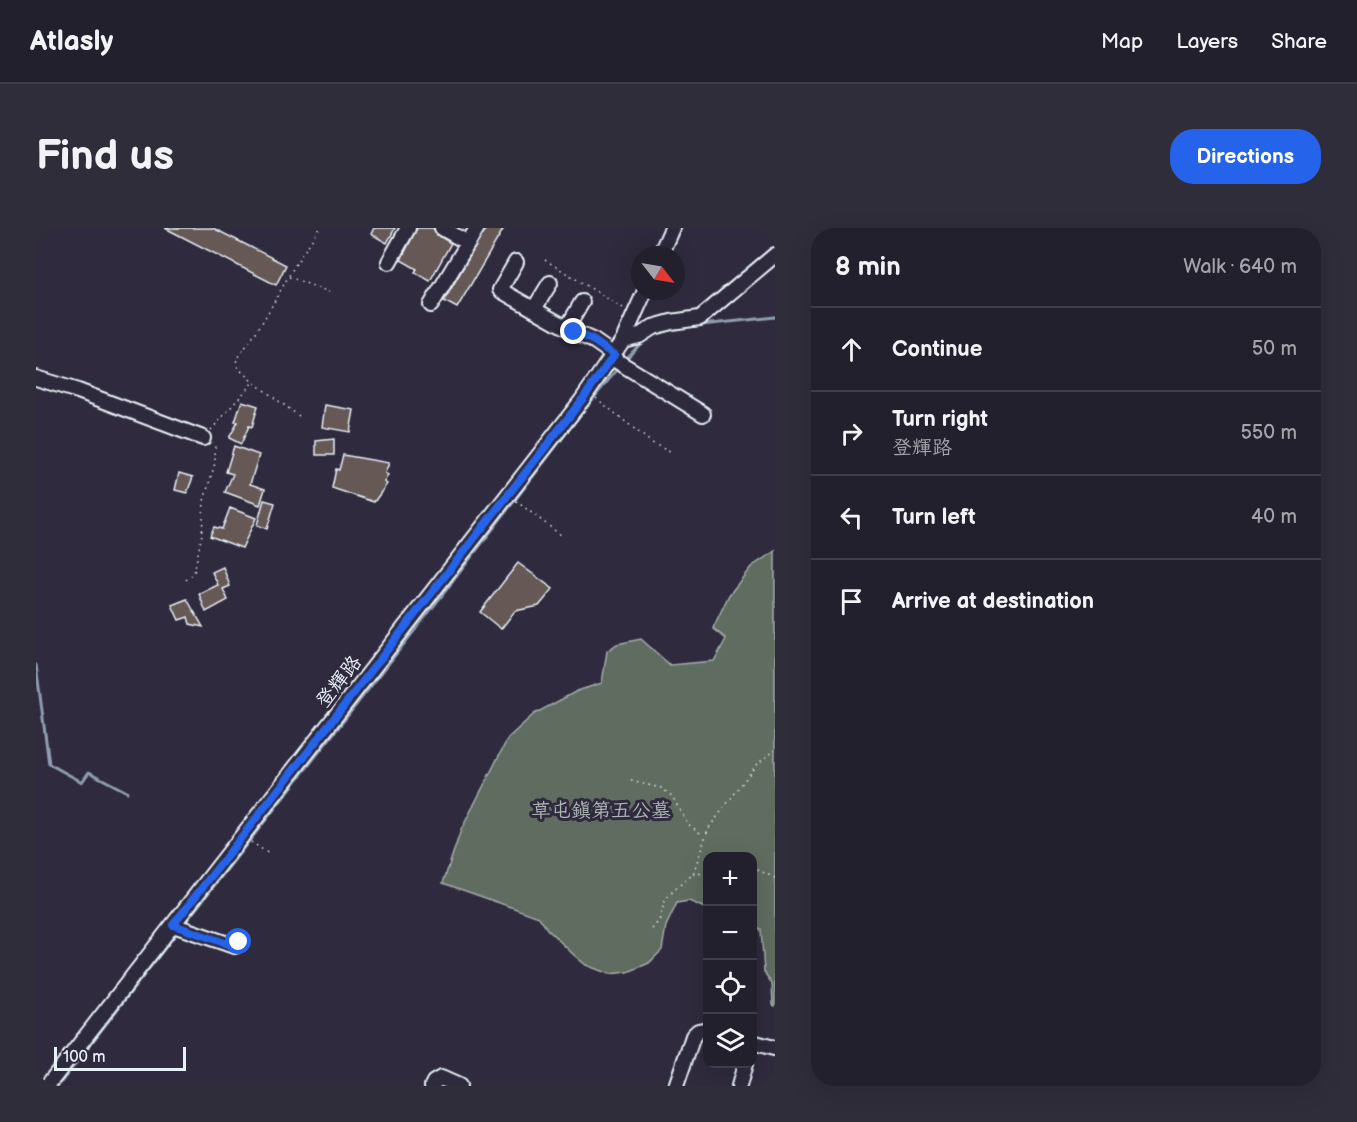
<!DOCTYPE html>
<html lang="en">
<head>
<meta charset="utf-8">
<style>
	:root { --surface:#23202e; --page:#2f2d3a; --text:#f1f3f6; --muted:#a3a3aa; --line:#403e4a; --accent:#2563eb }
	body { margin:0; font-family:"Balsamiq Sans","LXGW WenKai TC",sans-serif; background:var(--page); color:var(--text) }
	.controls { position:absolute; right:18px; bottom:18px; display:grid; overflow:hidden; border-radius:12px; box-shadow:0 6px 24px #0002 }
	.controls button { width:54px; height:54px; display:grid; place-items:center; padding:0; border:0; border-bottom:2px solid var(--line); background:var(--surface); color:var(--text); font:30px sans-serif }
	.compass { position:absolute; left:595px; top:18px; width:54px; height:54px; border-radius:50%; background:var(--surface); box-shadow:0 6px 24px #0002; rotate:121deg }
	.scale { position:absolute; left:18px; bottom:15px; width:132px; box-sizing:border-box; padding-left:6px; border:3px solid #e8f1f8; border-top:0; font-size:16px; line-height:21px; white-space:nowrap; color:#e8f1f8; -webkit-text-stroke:4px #2f2a3d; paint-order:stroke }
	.stop { position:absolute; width:18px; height:18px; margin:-14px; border:4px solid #2563eb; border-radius:50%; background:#fff }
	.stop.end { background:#2563eb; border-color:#fff; box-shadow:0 2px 6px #0008 }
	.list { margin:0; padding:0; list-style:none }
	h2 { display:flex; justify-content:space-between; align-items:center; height:78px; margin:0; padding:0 24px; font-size:26px }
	h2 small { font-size:20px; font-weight:400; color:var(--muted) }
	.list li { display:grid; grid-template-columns:39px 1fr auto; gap:18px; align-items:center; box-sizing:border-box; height:84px; padding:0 24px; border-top:2px solid var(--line) }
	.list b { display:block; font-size:22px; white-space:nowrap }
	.list p { margin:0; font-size:20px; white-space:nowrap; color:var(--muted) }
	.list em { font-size:20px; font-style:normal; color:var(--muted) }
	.icon { flex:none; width:33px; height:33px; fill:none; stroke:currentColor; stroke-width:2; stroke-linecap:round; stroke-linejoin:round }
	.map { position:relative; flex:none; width:739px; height:858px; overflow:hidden; border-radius:24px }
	header { display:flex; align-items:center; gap:36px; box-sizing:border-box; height:84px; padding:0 30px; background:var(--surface); border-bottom:2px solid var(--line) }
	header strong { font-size:28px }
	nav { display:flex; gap:33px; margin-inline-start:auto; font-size:21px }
	.intro { display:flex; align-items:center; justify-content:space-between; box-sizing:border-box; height:144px; padding:0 36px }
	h1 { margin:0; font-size:42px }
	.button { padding:15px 27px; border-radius:24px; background:var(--accent); color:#fff; font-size:21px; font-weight:700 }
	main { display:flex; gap:36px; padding:0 36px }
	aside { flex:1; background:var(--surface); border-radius:24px; box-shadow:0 6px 24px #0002 }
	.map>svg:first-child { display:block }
	.green { fill:#606c61; stroke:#a4aeac; stroke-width:1.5 }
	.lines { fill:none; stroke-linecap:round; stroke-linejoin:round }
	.stream { stroke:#909eb0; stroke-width:3 }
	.building { fill:#655854; stroke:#e8f1f8; stroke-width:1.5 }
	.minor-casing { stroke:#e8f1f8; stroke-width:18 }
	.path { stroke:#e8f1f8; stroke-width:1.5; stroke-dasharray:1.5 4.5; stroke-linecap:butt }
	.minor { stroke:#2f2a3d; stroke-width:14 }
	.route { stroke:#2563eb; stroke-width:8 }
	.labels { text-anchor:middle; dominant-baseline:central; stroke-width:6; stroke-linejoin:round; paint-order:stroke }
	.street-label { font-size:20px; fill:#e8f1f8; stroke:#2f2a3d }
	.park-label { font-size:20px; fill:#abb5b4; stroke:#2f2a3d }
</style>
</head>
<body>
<header>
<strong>Atlasly</strong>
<nav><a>Map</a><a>Layers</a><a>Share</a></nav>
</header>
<div class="intro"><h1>Find us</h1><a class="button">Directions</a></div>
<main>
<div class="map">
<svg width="739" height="858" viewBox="0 0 739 858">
	<rect width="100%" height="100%" fill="#2f2a3d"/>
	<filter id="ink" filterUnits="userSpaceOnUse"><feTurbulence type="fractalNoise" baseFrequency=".0167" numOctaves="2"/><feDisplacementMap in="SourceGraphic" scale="12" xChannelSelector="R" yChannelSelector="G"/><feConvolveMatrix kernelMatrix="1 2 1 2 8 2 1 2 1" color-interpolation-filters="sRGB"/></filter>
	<g filter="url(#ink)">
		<polygon class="green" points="739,323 739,778 737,777 736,756 728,744 725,701 717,699 716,628 672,628 671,681 653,673 641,675 630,698 626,722 613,735 592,744 573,746 550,737 539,728 511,701 503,689 407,655 425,602 472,510 498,486 541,463 566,455 571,423 581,416 605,411 634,437 678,433 690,411 677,400 693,367 715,339"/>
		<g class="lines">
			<g class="stream">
				<polyline points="647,99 739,89"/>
				<polyline points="588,133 608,112"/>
				<polyline points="0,437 13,536 46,554 53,544 91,564"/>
				<polyline points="148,696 400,375 551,178 584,138"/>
				<polyline points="22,858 142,703"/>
			</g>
		</g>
		<g class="building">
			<polygon points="129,0 177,0 250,37 240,57"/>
			<polygon points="338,0 359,0 351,15 335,6"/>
			<polygon points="381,0 397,0 401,7 415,15 394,53 379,44 381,41 365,32"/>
			<polygon points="450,0 468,0 421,80 408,73"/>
			<polygon points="206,173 222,178 216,199 213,198 205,216 193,210 202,194 199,194"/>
			<polygon points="289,177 318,182 314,204 286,199"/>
			<polygon points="298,211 298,227 280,227 280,213"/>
			<polygon points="198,218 223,227 214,256 229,261 224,277 189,264 197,246 190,244"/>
			<polygon points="307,227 353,235 349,245 352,247 348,254 351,256 338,274 296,260 300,241 303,242"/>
			<polygon points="143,245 157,249 151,265 139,262"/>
			<polygon points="228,272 239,275 231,301 221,297"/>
			<polygon points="194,280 220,290 206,320 174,308 178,299 186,301"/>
			<polygon points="482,335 517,361 503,378 479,383 465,401 444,384"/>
			<polygon points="187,339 194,358 187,361 192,372 170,384 163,366 182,357 176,344"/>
			<polygon points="151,371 167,399 154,396 152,389 143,392 136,377"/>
		</g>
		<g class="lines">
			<g class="minor-casing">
				<g id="minor">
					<polyline points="406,0 432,15"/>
					<polyline points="624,27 636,0"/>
					<polyline points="353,34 372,0"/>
					<polyline points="480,34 464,62 538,104 558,113 578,127"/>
					<polyline points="395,77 441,0"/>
					<polyline points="498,81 514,55"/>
					<polyline points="531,100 546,74"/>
					<polyline points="587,112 603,108 617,99 635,94 664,90 739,27"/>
					<polyline points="576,130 667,186"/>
					<polyline points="0,150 42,163 167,210"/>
					<polyline points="137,697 192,716 199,718 203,714"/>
					<polyline points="716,814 738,820"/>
					<polyline points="11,858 546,172 587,112 609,63"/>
					<polyline points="396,858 398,854 405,850 423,858"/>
					<polyline points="640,858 657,808 662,803 672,801"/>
					<polyline points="703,858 709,836"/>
				</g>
			</g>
			<g class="path">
				<polyline points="509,32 587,80"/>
				<polyline points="253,49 293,64"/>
				<polyline points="560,170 616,215 634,224"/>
				<path d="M263,188L217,154L202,140L200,131C224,103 239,71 258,39C266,26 275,13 284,0"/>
				<polyline points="175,202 217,154"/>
				<polyline points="480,273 526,308"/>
				<polyline points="150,352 158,345 166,306 168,273 179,235 179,215"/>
				<polyline points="595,553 625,560 636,568 652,596 667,607"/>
				<polyline points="215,614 233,626"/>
				<polyline points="716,639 739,650"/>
				<polyline points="657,646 672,645"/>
				<polyline points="616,701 623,693 629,672 639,661 657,646 672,601 720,537 739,522"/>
			</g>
			<use href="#minor" class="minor"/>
		</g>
	</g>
	<g class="lines" filter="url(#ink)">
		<polyline class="route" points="203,714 199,718 192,716 137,697 546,172 578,127 558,113 538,104"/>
	</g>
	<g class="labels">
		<g class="street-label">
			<text transform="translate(303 454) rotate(-52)">登輝路</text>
		</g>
		<g class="park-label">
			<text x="565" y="583">草屯鎮第五公墓</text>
		</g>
	</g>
</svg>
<div class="controls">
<button>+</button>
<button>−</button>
<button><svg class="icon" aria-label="locate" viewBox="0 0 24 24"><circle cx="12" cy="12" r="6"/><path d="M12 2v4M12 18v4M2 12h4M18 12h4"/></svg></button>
<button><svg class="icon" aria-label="layers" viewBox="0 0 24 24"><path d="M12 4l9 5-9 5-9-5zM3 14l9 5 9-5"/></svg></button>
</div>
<svg class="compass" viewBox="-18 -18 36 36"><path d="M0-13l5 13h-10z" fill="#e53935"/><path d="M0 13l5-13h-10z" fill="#a3a3aa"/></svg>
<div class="scale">100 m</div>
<div class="stop" style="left:203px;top:714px"></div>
<div class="stop end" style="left:538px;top:104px"></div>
</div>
<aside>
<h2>8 min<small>Walk · 640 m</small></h2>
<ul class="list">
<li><svg class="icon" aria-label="ahead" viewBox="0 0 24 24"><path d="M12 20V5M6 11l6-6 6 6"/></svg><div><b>Continue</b></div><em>50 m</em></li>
<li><svg class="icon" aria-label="right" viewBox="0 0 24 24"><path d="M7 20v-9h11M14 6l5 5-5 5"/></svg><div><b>Turn right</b><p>登輝路</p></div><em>550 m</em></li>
<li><svg class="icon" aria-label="left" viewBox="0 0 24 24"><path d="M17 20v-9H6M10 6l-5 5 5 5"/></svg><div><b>Turn left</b></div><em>40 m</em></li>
<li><svg class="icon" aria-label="arrive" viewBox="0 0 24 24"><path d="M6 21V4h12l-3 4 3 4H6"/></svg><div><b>Arrive at destination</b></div></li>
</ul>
</aside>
</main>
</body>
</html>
